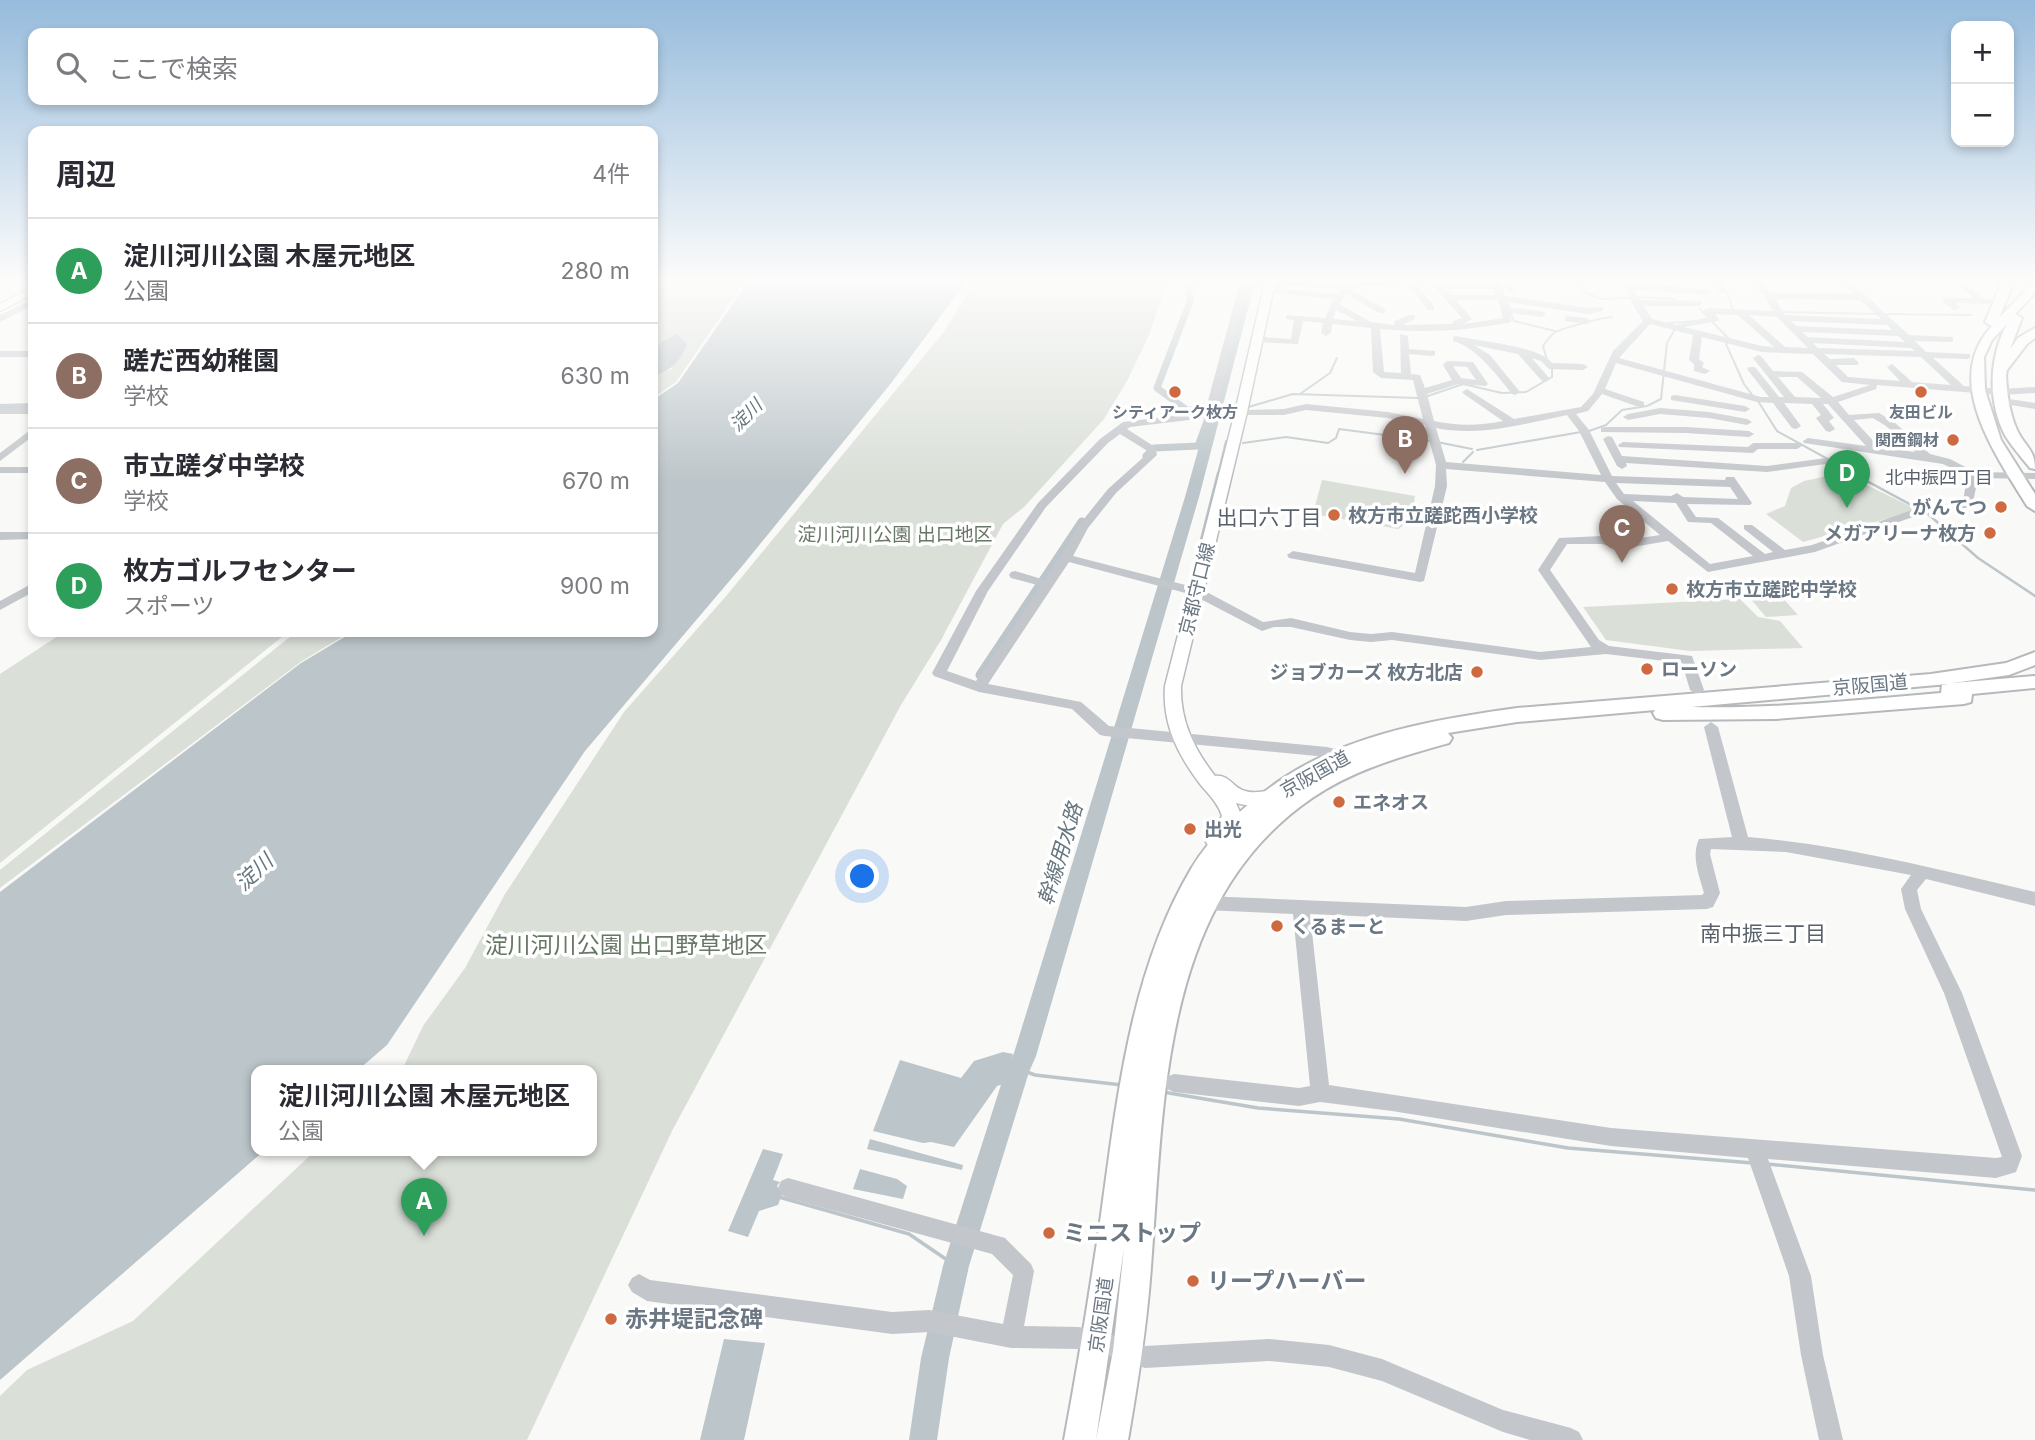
<!DOCTYPE html>
<html lang="ja">
<head>
<meta charset="utf-8">
<style>
	:root { --surface:#fff; --page:#f2f2f3; --text:#2b2b33; --muted:#7c7c81; --line:#e1e1e2; --accent:#1a73e8 }
	body { margin:0; font-family:Inter,"Noto Sans JP",sans-serif; background:var(--page); color:var(--text) }
	.controls { position:absolute; right:21px; top:21px; display:grid; overflow:hidden; border-radius:14px; box-shadow:0 4px 10px #0003 }
	.controls button { width:63px; height:63px; display:grid; place-items:center; padding:0; border:0; border-bottom:2px solid var(--line); background:var(--surface); color:var(--text); font:35px sans-serif }
	.you { position:absolute; left:863px; top:877px; width:24px; height:24px; margin:-18px; border:5px solid #fff; border-radius:50%; background:#1a73e8; box-shadow:0 0 0 10px #1a73e833 }
	.badge { display:grid; place-items:center; width:46px; height:46px; border-radius:50%; background:var(--accent); color:#fff; font-size:23px; font-weight:700 }
	.pin { position:absolute; translate:-50% -58px; filter:drop-shadow(0 2px 4px #0008) }
	.pin::after { content:''; position:absolute; top:37px; width:24px; height:21px; background:inherit; clip-path:polygon(0 0,100% 0,50% 100%) }
	.popup { position:absolute; left:251px; top:1065px; width:346px; height:91px; box-sizing:border-box; display:grid; place-content:center; border-radius:14px; background:var(--surface); filter:drop-shadow(0 2px 5px #0005); font-size:23px; white-space:nowrap; color:var(--muted) }
	.popup b { font-size:26px; color:var(--text) }
	.popup::after { content:''; position:absolute; left:50%; top:100%; margin-left:-14px; border:14px solid transparent; border-top-color:var(--surface) }
	.list { margin:0; padding:0; list-style:none }
	h2 { display:flex; justify-content:space-between; align-items:center; height:91px; margin:0; padding:0 28px; font-size:30px }
	h2 small { font-size:23px; font-weight:400; color:var(--muted) }
	.list li { display:grid; grid-template-columns:46px 1fr auto; gap:21px; align-items:center; box-sizing:border-box; height:105px; padding:0 28px; border-top:2px solid var(--line) }
	.list b { display:block; font-size:26px; white-space:nowrap }
	.list p { margin:0; font-size:23px; white-space:nowrap; color:var(--muted) }
	.list em { font-size:23px; font-style:normal; color:var(--muted) }
	.icon { flex:none; width:38px; height:38px; fill:none; stroke:currentColor; stroke-width:2; stroke-linecap:round; stroke-linejoin:round }
	.map { position:relative; flex:none; width:2035px; height:1440px; overflow:hidden }
	.search { position:absolute; background:var(--surface); box-shadow:0 4px 10px #0003; left:28px; top:28px; width:630px; height:77px; display:flex; align-items:center; gap:18px; box-sizing:border-box; padding:0 24px; border-radius:14px; color:var(--muted); font-size:26px }
	.panel { position:absolute; background:var(--surface); box-shadow:0 4px 10px #0003; left:28px; top:126px; width:630px; height:511px; border-radius:14px }
	.map>svg:first-child { display:block }
	.green { fill:#dadfd8 }
	.water { fill:#bcc5c9 }
	.lines { fill:none; stroke-linecap:round; stroke-linejoin:round }
	.stream-far2 { stroke:#bcc5c9; stroke-width:2 }
	.stream-far1 { stroke:#bcc5c9; stroke-width:2.5 }
	.stream { stroke:#bcc5c9; stroke-width:3.5 }
	.canal-far1 { stroke:#bcc5c9; stroke-width:7 }
	.canal { stroke:#bcc5c9; stroke-width:9 }
	.river { fill:#bcc5c9; fill-rule:evenodd }
	.major-casing { stroke:#b7babe; stroke-width:3 }
	.highway-casing { stroke:#b6b9bc; stroke-width:4 }
	.minor { fill:#c3c6ca; fill-rule:evenodd }
	.major { fill:#fff; fill-rule:evenodd }
	.highway { fill:#fff; fill-rule:evenodd }
	.poi-dot { fill:#cf6940; stroke:#fff; stroke-width:2.5 }
	.labels { text-anchor:middle; dominant-baseline:central; stroke-width:7; stroke-linejoin:round; paint-order:stroke }
	.far-poi-label { font-size:16px; font-weight:bold; fill:#6b7884; stroke:#fff }
	.far-water-label { font-size:18px; font-style:italic; fill:#67777f; stroke:#fff }
	.far-neighbourhood-label { font-size:18px; fill:#58616a; stroke:#fff }
	.poi-label { font-size:19px; font-weight:bold; fill:#6b7884; stroke:#fff; text-anchor:start }
	.park-label { font-size:19px; fill:#677765; stroke:#fff }
	.street-label { font-size:19px; fill:#6b7884; stroke:#fff }
	.neighbourhood-label { font-size:21px; fill:#58616a; stroke:#fff }
	.water-label { font-size:21px; font-style:italic; fill:#67777f; stroke:#fff }
	.near-park-label { font-size:23px; fill:#677765; stroke:#fff }
	.near-poi-label { font-size:23px; font-weight:bold; fill:#6b7884; stroke:#fff; text-anchor:start }
</style>
</head>
<body>
<div class="map">
<svg width="2035" height="1440" viewBox="0 0 2035 1440">
	<rect width="100%" height="100%" fill="#f9f9f7"/>
	<g class="green">
		<polygon points="653,282 744,282 676,382 653,398 653,376 672,369 663,341 653,351"/>
		<polygon points="975,282 1167,282 1149,335 1128,379 1104,419 1024,507 1003,524 941,640 901,705 672,1131 527,1440 0,1440 0,1396 27,1370 133,1321 316,1150 592,1150 592,1070 402,1070 423,1026 465,968 505,894 624,712 727,595 943,333"/>
		<polygon points="1842,473 1918,510 1803,542 1766,514 1785,506 1791,488 1804,481"/>
		<polygon points="1322,480 1415,496 1411,520 1398,529 1313,514"/>
		<polygon points="1780,595 1798,615 1766,617 1749,597"/>
		<polygon points="1740,599 1758,617 1780,621 1803,648 1690,651 1606,640 1583,607"/>
		<polygon points="64,632 288,632 0,863 0,674"/>
		<polygon points="296,632 350,632 302,661 0,888 0,870"/>
	</g>
	<g class="water">
		<polygon points="748,282 966,282 892,382 743,565 585,751 387,1045 358,1070 256,1070 256,1150 265,1150 0,1380 0,892 301,663 353,632 653,632 653,400 678,383"/>
		<path d="M677,334L687,344C680,362 671,371 653,376V351L663,341Z"/>
		<polygon points="1003,1052 1013,1054 1003,1084 997,1086 954,1147 931,1142 923,1143 873,1131 900,1060 961,1078 974,1061"/>
		<polygon points="870,1139 963,1165 962,1170 867,1149"/>
		<polygon points="763,1149 783,1154 773,1180 780,1182 777,1186 782,1194 778,1205 759,1211 748,1237 728,1231"/>
		<polygon points="860,1169 897,1179 907,1186 903,1199 853,1189"/>
		<polygon points="724,1339 765,1343 744,1440 700,1440"/>
	</g>
	<g class="lines">
		<g class="stream-far2">
			<polyline points="1499,282 1503,292"/>
			<polyline points="1584,282 1582,291 1601,299 1630,298"/>
			<polyline points="1727,291 1733,311"/>
			<polyline points="1636,297 1676,299"/>
			<polyline points="1507,301 1514,321 1555,331"/>
			<polyline points="1700,309 1730,340 1726,344 1744,384 1753,396"/>
			<polyline points="1780,312 1878,314"/>
			<polyline points="1885,314 1971,315"/>
			<polyline points="1668,323 1695,321"/>
			<path d="M1547,360L1543,346C1546,342 1550,336 1554,333C1559,329 1604,317 1612,317"/>
			<polyline points="1300,394 1330,373 1337,358"/>
			<polyline points="1425,397 1463,384 1502,393 1526,392 1552,377 1552,369"/>
			<polyline points="1758,401 1777,431 1855,474"/>
			<polyline points="1245,408 1293,394 1418,398"/>
			<polyline points="1589,431 1606,425 1622,410 1647,406 1661,399 1667,343 1675,329"/>
			<polyline points="1437,442 1472,449"/>
			<polyline points="1243,443 1286,437 1328,443 1336,438 1339,429 1431,441"/>
			<polyline points="1477,450 1581,432"/>
			<polyline points="1463,462 1473,452"/>
			<polyline points="1218,474 1226,441"/>
		</g>
		<g class="stream-far1">
			<polyline points="1852,473 1928,514 1978,558 2035,596"/>
			<polyline points="1190,583 1218,473"/>
		</g>
		<g class="stream">
			<polyline points="1008,1065 1035,1075 1122,1085"/>
			<polyline points="438,1070 441,1069"/>
			<polyline points="1163,1092 1258,1108 1399,1119 1568,1148 1753,1163"/>
			<polyline points="1767,1164 2035,1190"/>
			<polyline points="779,1197 909,1234 956,1266"/>
		</g>
		<g class="canal-far1">
			<polyline points="1191,282 1188,294 1191,299 1157,388 1188,411 1203,407"/>
			<polyline points="1146,456 1154,448 1198,446 1209,416 1217,417"/>
		</g>
		<polyline class="canal" points="980,675 1082,522"/>
		<g class="river">
			<polygon points="1245,282 1255,282 1199,497 1036,1056 1029,1072 969,1266 949,1358 937,1440 909,1440 921,1358 943,1266 1006,1069 1014,1053 1185,497"/>
			<polygon points="33,403 33,411 0,412 0,404"/>
		</g>
		<g class="major-casing">
			<g id="major">
				<path d="M1265,282H1275L1247,412L1181,686C1180,721 1194,749 1215,776C1229,774 1233,788 1245,791C1257,795 1269,788 1281,792L1283,797L1281,802C1266,807 1251,807 1236,803L1242,817L1223,847L1216,850L1209,847L1206,842L1222,816C1218,803 1209,795 1200,784C1178,755 1162,724 1165,686L1235,412Z"/>
				<polygon points="33,287 33,294 0,311 0,304"/>
			</g>
		</g>
		<g class="highway-casing">
			<g id="highway">
				<path d="M2002,282H2014L1999,318L2031,284L2035,282V293L2015,314L2022,318L2010,349L2018,338L2035,328V338L2027,344L2007,370L2006,375C2007,394 2009,412 2017,430C2025,447 2035,449 2035,469L2030,468C2022,458 2013,448 2006,437C1987,403 1989,357 2007,324L1992,340L1984,357L1985,390L2001,440L2035,494V511L2027,506C1996,455 1941,380 1992,326L1985,322Z"/>
				<path d="M2035,652V665L2009,675L1953,683L2035,676V688L1972,694L1971,702L1964,704L1776,719L1663,720L1656,718L1653,713L1655,710L1517,722L1448,733L1452,738L1449,743C1400,757 1355,769 1312,798C1160,902 1164,1103 1151,1267C1147,1325 1138,1382 1128,1440H1096L1113,1351L1124,1248L1096,1440H1064C1078,1365 1090,1290 1101,1215C1117,1099 1130,972 1191,869C1212,833 1251,800 1285,777C1353,733 1438,719 1517,708L1931,674L2006,663ZM1948,684L1942,685L1941,693C1858,700 1774,709 1691,707Z"/>
			</g>
		</g>
		<g class="minor">
			<path d="M1240,282H1248L1216,411L1284,409L1306,404L1388,412L1423,419L1413,380L1381,378L1373,372L1371,328L1332,324L1331,333L1326,336L1321,333L1323,323L1303,321L1298,344L1255,342V338L1258,337L1291,339L1294,320L1286,319V315L1325,318L1333,299L1275,293V282L1349,284L1355,282H1398L1394,285L1363,286L1351,290L1385,309V313H1379L1346,294L1339,304L1371,322L1394,325L1395,321L1409,315H1415V319L1403,325L1452,324L1453,321L1462,318L1430,282L1441,284L1498,282L1505,296L1588,308L1603,307V311L1588,314L1507,302L1510,308L1542,311L1546,314L1542,317L1512,313L1511,322C1468,331 1423,333 1380,329L1384,372L1401,373L1400,334L1408,336L1409,349L1435,351V355L1432,356L1409,354L1411,374L1420,375L1425,388L1452,380L1443,365L1447,361L1473,362L1488,384L1486,386L1458,384L1427,394L1434,421C1459,426 1478,426 1503,421L1464,394L1462,392L1467,389L1514,419L1581,407L1593,394L1613,351L1643,321L1632,303L1623,282L1711,290L1712,292L1708,295L1633,289L1640,300L1701,301V305L1698,306H1644L1652,319L1676,325L1708,317L1703,311L1707,308L1773,311L1765,297L1751,282H1760L1771,293L1854,294L1842,282H1851L1909,335L1953,337V341L1950,342L1915,341L1926,352L1970,354V358L1967,359L1933,358L1964,386L2001,389L2035,387V393L2001,395L1877,385L1876,389L1838,402L1849,415L1879,413L1894,422L1930,454L1950,459L1975,472L2035,473V479L1978,478L1972,507L1921,514L1815,552L1708,572L1668,541L1621,549L1602,544H1567L1550,570L1599,640L1609,646L1692,656L1704,690L1697,695L1690,690L1682,663L1606,654L1540,660L1392,640L1371,642L1350,640L1291,627H1274L1262,631L1193,595L1069,562L988,684L1081,702L1109,726L1327,747L1347,752L1349,756L1347,760L1342,761L1327,757L1105,736L1100,735L1072,709L979,692L934,676L932,673L976,591L1038,503L1100,439L1123,422L1205,412ZM1283,285L1342,289L1337,294L1283,289ZM1446,289H1493L1495,295H1451ZM1775,299L1860,300L1881,319L1785,315ZM1456,300H1498L1503,318L1463,324L1472,319ZM1336,310L1357,321L1333,319ZM1715,314L1738,315L1774,347L1762,346L1684,327L1718,321L1719,319ZM1749,315L1777,317L1808,348L1785,347ZM1791,321L1887,325L1892,330L1797,326ZM1650,324L1693,335L1689,360L1694,364V371L1705,374L1710,371L1702,367L1704,363L1699,359L1702,337L1762,352L1813,354L1842,382L1870,385L1833,397L1802,372L1773,371L1761,356L1758,355L1753,358L1784,397H1779L1755,367H1749L1747,369L1769,397H1761L1619,358ZM1802,332L1898,336L1905,342L1808,337ZM1813,343L1911,348L1915,351L1818,348ZM1824,354L1921,357L1951,385L1912,382L1892,364L1887,367L1900,381L1848,377L1836,365H1857L1859,363L1854,358L1830,359ZM1616,363L1757,402L1773,403L1792,428L1796,429L1801,426L1784,403L1812,404L1821,415L1816,418L1826,431L1830,432L1835,429L1829,421L1834,418L1823,404H1828L1866,446L1808,438L1803,441L1804,443L1943,464L1967,476L1963,502L1915,509L1812,545L1785,550L1752,525H1744V529L1773,552L1765,554L1718,518L1696,517L1687,504L1750,505L1752,503L1734,477H1726L1725,480L1612,476L1589,430L1576,414L1588,411L1602,394L1636,406H1644V402L1605,389ZM1453,366L1467,367L1476,380L1461,378ZM1778,377H1797L1821,398L1795,397ZM1306,410L1388,418L1425,425L1436,465L1435,486L1415,573L1293,551L1287,555L1289,558L1420,582L1424,581L1447,486L1446,469L1605,482L1617,499L1660,535L1621,541L1602,536L1559,538L1538,570L1591,647L1540,652L1392,632L1371,634L1350,632L1291,618L1263,622L1201,589L1073,556L1088,528L1116,493L1157,455L1155,447L1127,429L1130,427L1231,415H1284ZM1567,415L1579,431L1601,475L1446,462L1436,428C1480,437 1523,424 1567,415ZM1873,418L1886,426L1915,452L1879,447L1854,420ZM1120,434L1146,450L1147,454L1108,489L1079,525L1045,580L1015,571L1011,572L1009,575L1011,578L1041,586L976,681L947,671L988,591L1046,507L1108,443ZM1616,483L1730,487L1738,499L1683,497L1677,493L1671,496L1624,494ZM1633,501L1676,503L1688,522L1711,523L1753,556L1710,564Z"/>
			<polygon points="1405,282 1414,282 1434,306 1434,310 1428,310"/>
			<polygon points="1504,282 1512,282 1514,292 1508,292"/>
			<polygon points="1712,282 1721,282 1727,291 1720,293"/>
			<path d="M1955,282C1972,282 1971,293 1984,298C1992,301 1999,297 2006,301L2002,304L1955,303L1961,308L1954,310L1943,302V298H1974Z"/>
			<polygon points="33,299 33,305 0,322 0,315"/>
			<polygon points="1568,316 1587,318 1591,321 1587,324 1565,321 1565,317"/>
			<path d="M1456,336C1478,341 1540,346 1552,363L1583,364L1588,367L1583,370L1549,369L1541,361L1532,358L1550,379L1545,382L1542,381L1518,354L1474,345L1490,355L1520,392L1515,395L1512,394C1497,375 1475,346 1453,341V337Z"/>
			<rect x="0" y="351" width="33" height="6"/>
			<polygon points="1675,395 1745,406 1750,409 1745,412 1671,400 1671,396"/>
			<polygon points="2002,398 2035,403 2035,409 1998,403 1998,399"/>
			<rect x="0" y="408" width="33" height="6"/>
			<polygon points="1660,408 1709,412 1747,419 1752,422 1747,425 1709,418 1660,414 1628,420 1623,417 1628,414"/>
			<polygon points="1605,427 1686,427 1749,431 1754,434 1749,437 1686,433 1601,432 1601,428"/>
			<polygon points="33,428 33,436 0,461 0,453"/>
			<polygon points="1608,436 1612,437 1622,456 1767,466 1826,458 1831,461 1826,464 1767,472 1626,463 1627,466 1622,469 1617,466 1603,439"/>
			<polygon points="1623,442 1748,447 1753,443 1797,443 1802,446 1797,449 1758,449 1753,453 1619,447 1618,445"/>
			<rect x="0" y="467" width="33" height="6"/>
			<polygon points="0,532 33,532 33,539 0,540"/>
			<polygon points="33,583 33,592 0,610 0,601"/>
			<path d="M1711,722L1718,727L1748,837C1846,845 1940,870 2035,892V906L1926,879L1917,890L1921,909L1962,993L2022,1156L2016,1172L1996,1178L1768,1159L1811,1276L1823,1355L1843,1440H1819L1801,1355L1789,1276L1748,1158L1611,1146L1392,1111L1320,1102L1299,1106L1174,1092L1167,1089L1165,1083L1167,1077L1174,1074L1299,1088L1310,1086L1293,914L1204,910L1198,908L1196,903L1198,898L1204,896L1466,907L1506,901L1702,895L1704,893C1699,875 1691,856 1699,839L1732,837L1704,727ZM1711,849L1786,852L1911,875L1901,889L1905,909L1944,993L2002,1157L1996,1158L1611,1128L1329,1085L1310,914L1466,921L1506,915L1707,909L1713,907L1720,893L1710,854Z"/>
			<polygon points="788,1178 1005,1238 1031,1264 1034,1271 1024,1326 1078,1327 1097,1330 1145,1346 1269,1339 1329,1345 1382,1359 1503,1410 1571,1428 1579,1432 1583,1440 1530,1440 1503,1432 1382,1381 1329,1367 1269,1361 1145,1368 1097,1352 1078,1349 1011,1348 929,1332 892,1334 647,1301 632,1292 628,1285 632,1278 639,1274 650,1280 892,1312 929,1310 1003,1324 1013,1275 992,1254 788,1198 781,1195 778,1188 781,1181"/>
		</g>
		<use href="#major" class="major"/>
		<use href="#highway" class="highway"/>
	</g>
	<linearGradient id="sky" x2="0" y2="1"><stop stop-color="#96bbdc"/><stop offset="0.58" stop-color="#fcfcfb"/><stop offset="1" stop-color="#fcfcfb" stop-opacity="0"/></linearGradient>
	<rect width="2035" height="484" fill="url(#sky)"/>
	<g class="poi-dot">
		<circle cx="1175" cy="392" r="7"/>
		<circle cx="1921" cy="392" r="7"/>
		<circle cx="1953" cy="440" r="7"/>
		<circle cx="2001" cy="507" r="7"/>
		<circle cx="1334" cy="515" r="7"/>
		<circle cx="1990" cy="533" r="7"/>
		<circle cx="1672" cy="589" r="7"/>
		<circle cx="1647" cy="669" r="7"/>
		<circle cx="1477" cy="672" r="7"/>
		<circle cx="1339" cy="802" r="7"/>
		<circle cx="1190" cy="829" r="7"/>
		<circle cx="1277" cy="926" r="7"/>
		<circle cx="1049" cy="1233" r="7"/>
		<circle cx="1193" cy="1281" r="7"/>
		<circle cx="611" cy="1319" r="7"/>
	</g>
	<g class="labels">
		<g class="far-poi-label">
			<text x="1175" y="412">シティアーク枚方</text>
			<text x="1921" y="412">友田ビル</text>
			<text x="1939" y="440" text-anchor="end">関西鋼材</text>
		</g>
		<g class="far-water-label">
			<text transform="translate(746 415) rotate(-45)">淀川</text>
		</g>
		<g class="far-neighbourhood-label">
			<text x="1939" y="477">北中振四丁目</text>
		</g>
		<g class="poi-label">
			<text x="1987" y="507" text-anchor="end">がんてつ</text>
			<text x="1348" y="515">枚方市立蹉跎西小学校</text>
			<text x="1976" y="533" text-anchor="end">メガアリーナ枚方</text>
			<text x="1686" y="589">枚方市立蹉跎中学校</text>
			<text x="1661" y="669">ローソン</text>
			<text x="1463" y="672" text-anchor="end">ジョブカーズ 枚方北店</text>
			<text x="1353" y="802">エネオス</text>
			<text x="1204" y="829">出光</text>
			<text x="1291" y="926">くるまーと</text>
		</g>
		<g class="park-label">
			<text x="895" y="534">淀川河川公園 出口地区</text>
		</g>
		<g class="street-label">
			<text transform="translate(1197 589) rotate(-76)">京都守口線</text>
			<text transform="translate(1870 685) rotate(-5)">京阪国道</text>
			<text transform="translate(1315 774) rotate(-29)">京阪国道</text>
			<text transform="translate(1101 1315) rotate(-82)">京阪国道</text>
		</g>
		<g class="neighbourhood-label">
			<text x="1269" y="517">出口六丁目</text>
			<text x="1763" y="933">南中振三丁目</text>
		</g>
		<g class="water-label">
			<text transform="translate(1060 854) rotate(-73)">幹線用水路</text>
			<text transform="translate(254 872) rotate(-43)">淀川</text>
		</g>
		<g class="near-park-label">
			<text x="626" y="945">淀川河川公園 出口野草地区</text>
		</g>
		<g class="near-poi-label">
			<text x="1063" y="1233">ミニストップ</text>
			<text x="1207" y="1281">リープハーバー</text>
			<text x="625" y="1319">赤井堤記念碑</text>
		</g>
	</g>
</svg>
<div class="controls">
<button>+</button>
<button>−</button>
</div>
<div class="you"></div>
<div class="pin badge" style="left:424px;top:1236px;background:#2e9e5b">A</div>
<div class="popup"><b>淀川河川公園 木屋元地区</b>公園</div>
<div class="pin badge" style="left:1405px;top:474px;background:#8d6e63">B</div>
<div class="pin badge" style="left:1622px;top:563px;background:#8d6e63">C</div>
<div class="pin badge" style="left:1847px;top:508px;background:#2e9e5b">D</div>
<div class="search"><svg class="icon" aria-label="search" viewBox="0 0 24 24"><circle cx="10" cy="10" r="6"/><path d="M15 15l6 6"/></svg>ここで検索</div>
<section class="panel">
<h2>周辺<small>4件</small></h2>
<ul class="list">
<li><span class="badge" style="background:#2e9e5b">A</span><div><b>淀川河川公園 木屋元地区</b><p>公園</p></div><em>280 m</em></li>
<li><span class="badge" style="background:#8d6e63">B</span><div><b>蹉だ西幼稚園</b><p>学校</p></div><em>630 m</em></li>
<li><span class="badge" style="background:#8d6e63">C</span><div><b>市立蹉ダ中学校</b><p>学校</p></div><em>670 m</em></li>
<li><span class="badge" style="background:#2e9e5b">D</span><div><b>枚方ゴルフセンター</b><p>スポーツ</p></div><em>900 m</em></li>
</ul>
</section>
</div>
</body>
</html>
